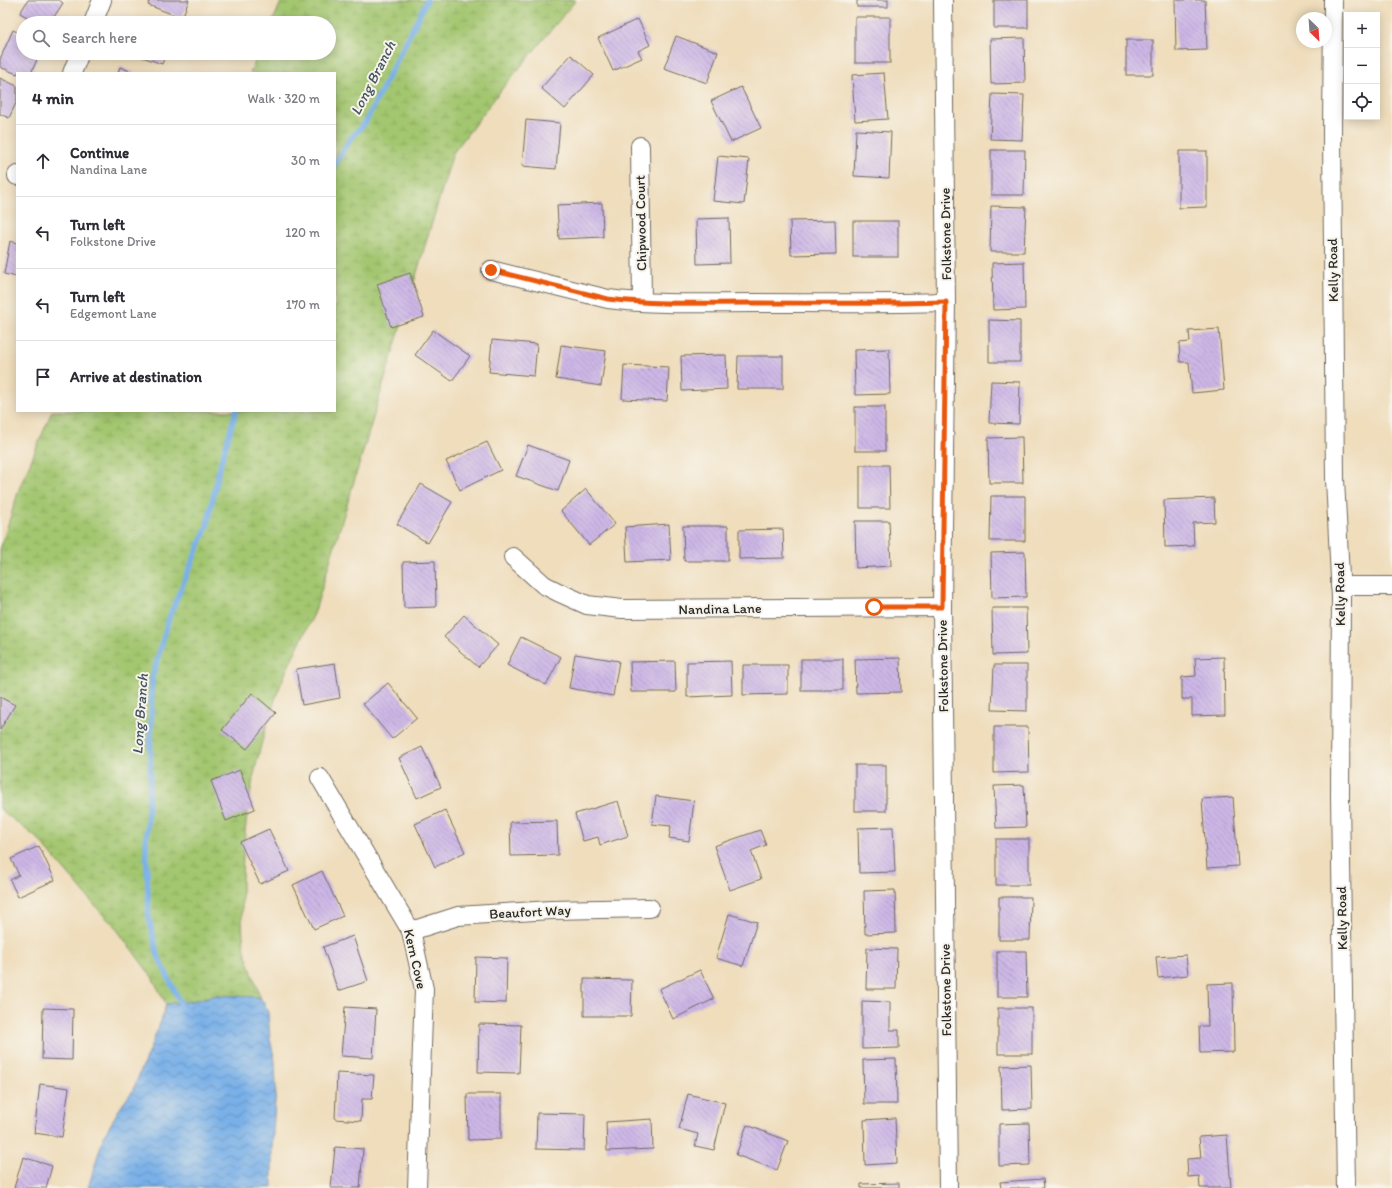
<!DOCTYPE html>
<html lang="en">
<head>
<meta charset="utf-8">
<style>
	:root { --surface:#fff; --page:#f7f7f7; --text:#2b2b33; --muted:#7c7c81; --line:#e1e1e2 }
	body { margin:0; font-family:Itim,sans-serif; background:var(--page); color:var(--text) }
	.controls { position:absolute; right:12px; top:12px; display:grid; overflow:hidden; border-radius:0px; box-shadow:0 2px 10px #0003 }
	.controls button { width:36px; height:36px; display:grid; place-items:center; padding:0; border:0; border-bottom:1px solid var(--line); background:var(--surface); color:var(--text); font:20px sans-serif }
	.compass { position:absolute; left:1296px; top:12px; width:36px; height:36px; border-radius:50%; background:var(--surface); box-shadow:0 2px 10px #0003; rotate:155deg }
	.stop { position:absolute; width:12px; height:12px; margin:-9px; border:3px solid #ea580c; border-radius:50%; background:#fff }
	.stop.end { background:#ea580c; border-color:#fff; box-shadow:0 1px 4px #0008 }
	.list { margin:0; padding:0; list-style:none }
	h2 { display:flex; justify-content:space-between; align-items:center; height:52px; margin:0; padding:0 16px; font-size:17px }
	h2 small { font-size:13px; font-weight:400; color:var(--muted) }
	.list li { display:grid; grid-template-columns:26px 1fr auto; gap:12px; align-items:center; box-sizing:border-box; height:72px; padding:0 16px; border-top:1px solid var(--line) }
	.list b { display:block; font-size:15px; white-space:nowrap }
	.list p { margin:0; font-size:13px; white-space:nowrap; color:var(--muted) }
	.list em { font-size:13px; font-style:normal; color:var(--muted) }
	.icon { flex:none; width:22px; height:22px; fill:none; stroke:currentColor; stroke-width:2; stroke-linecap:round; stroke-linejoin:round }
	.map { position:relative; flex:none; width:1392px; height:1188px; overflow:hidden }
	.search { position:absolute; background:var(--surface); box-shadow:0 2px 10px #0003; left:16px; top:16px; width:320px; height:44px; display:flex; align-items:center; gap:10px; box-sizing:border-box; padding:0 14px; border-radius:22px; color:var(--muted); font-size:15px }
	.panel { position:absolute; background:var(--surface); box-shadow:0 2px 10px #0003; left:16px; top:72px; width:320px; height:340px; border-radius:0px }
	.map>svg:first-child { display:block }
	.wetland { fill:url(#wetland-marsh); stroke:#67784d }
	.water { fill:url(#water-waves); stroke:#526e8a }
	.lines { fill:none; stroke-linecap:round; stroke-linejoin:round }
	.stream { stroke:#79b0e8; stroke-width:5.5 }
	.building { fill:url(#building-back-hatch) }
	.street-casing { stroke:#70695e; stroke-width:20 }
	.street { stroke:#fff; stroke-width:18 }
	.route { stroke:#ea580c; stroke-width:5 }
	.labels { text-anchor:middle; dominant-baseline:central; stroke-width:4; stroke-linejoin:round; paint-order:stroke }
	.street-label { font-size:14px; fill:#2b2b2b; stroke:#f7f3e8 }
	.water-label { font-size:15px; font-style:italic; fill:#425364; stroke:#f7f3e8 }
</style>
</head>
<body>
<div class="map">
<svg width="1392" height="1188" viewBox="0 0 1392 1188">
	<defs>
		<pattern id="wetland-marsh" width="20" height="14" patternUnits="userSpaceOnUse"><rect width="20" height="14" fill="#a3c66f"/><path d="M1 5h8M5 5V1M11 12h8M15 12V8" fill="none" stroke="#8caa60"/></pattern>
		<pattern id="water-waves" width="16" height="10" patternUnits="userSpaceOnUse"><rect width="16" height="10" fill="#79b0e8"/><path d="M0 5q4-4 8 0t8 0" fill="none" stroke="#638fbc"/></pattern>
		<pattern id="building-back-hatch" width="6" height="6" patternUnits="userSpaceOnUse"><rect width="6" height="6" fill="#cdb7e7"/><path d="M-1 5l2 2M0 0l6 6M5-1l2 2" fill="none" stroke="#a795bb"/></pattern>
	</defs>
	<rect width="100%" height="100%" fill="#f7f3e8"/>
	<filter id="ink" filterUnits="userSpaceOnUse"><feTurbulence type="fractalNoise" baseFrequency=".025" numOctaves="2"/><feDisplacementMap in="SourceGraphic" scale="8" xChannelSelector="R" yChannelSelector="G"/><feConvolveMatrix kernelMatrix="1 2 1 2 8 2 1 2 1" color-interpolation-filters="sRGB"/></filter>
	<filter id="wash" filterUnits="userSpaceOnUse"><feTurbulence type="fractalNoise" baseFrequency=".012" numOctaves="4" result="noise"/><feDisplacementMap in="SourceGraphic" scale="16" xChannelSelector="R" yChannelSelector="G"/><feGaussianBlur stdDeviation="0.9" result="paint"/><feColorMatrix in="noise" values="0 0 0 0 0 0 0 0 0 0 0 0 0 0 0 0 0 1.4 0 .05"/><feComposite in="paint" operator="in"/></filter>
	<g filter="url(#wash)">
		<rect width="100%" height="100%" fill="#efddbc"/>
		<path class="wetland" d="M282,0H576L501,90L453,153L314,614C304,634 294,654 285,674C257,742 242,816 242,890C242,909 241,931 245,950C249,967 256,983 261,999L258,997L217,995L192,1001L166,1004L152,977L112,923L103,915L38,839L0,809V550L19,489L52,411H335V73H250L259,53H329V23H272Z"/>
		<polygon class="water" points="217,995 258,997 264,1002 268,1013 270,1039 275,1061 276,1087 272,1148 272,1188 88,1188 103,1138 118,1111 133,1090 161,1021 166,1004 192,1001"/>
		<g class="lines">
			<g class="stream">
				<polyline points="335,164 350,139 365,123 427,0"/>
				<polyline points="180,1002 158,956 149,919 146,842 150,779 152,678 170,615 207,526 219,469 236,411"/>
			</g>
		</g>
		<g id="blocks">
			<g class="building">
				<polygon points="28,0 59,0 63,3 50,23 37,23 20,13"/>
				<polygon points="150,0 189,0 182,18 148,5"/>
				<rect x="857" y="0" width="31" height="7"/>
				<rect x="994" y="0" width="34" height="28"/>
				<polygon points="1175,0 1205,0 1207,50 1176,51"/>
				<rect x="855" y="17" width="35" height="46"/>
				<polygon points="638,19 650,45 638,51 642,58 613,71 598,38"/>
				<polygon points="13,30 23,35 23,53 40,53 31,73 17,73 17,74 0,67 0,59"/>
				<polygon points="676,36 718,52 707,83 664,68"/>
				<polygon points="1024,38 1025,83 991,84 990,39"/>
				<rect x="1126" y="40" width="27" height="35"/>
				<polygon points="131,53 166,53 162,64"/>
				<polygon points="571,55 594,75 565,109 541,88"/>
				<polygon points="120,67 135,73 118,73"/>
				<polygon points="884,73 888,119 855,121 852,75"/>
				<polygon points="0,78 17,86 17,101 9,118 0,114"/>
				<polygon points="741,87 761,128 731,142 711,101"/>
				<polygon points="992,94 1024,95 1022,140 990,139"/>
				<polygon points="526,120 560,123 556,169 522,166"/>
				<polygon points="856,130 891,132 889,178 854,176"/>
				<polygon points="991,150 1025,150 1024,195 991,195"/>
				<polygon points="1179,151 1207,151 1207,207 1179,208"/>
				<polygon points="718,156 749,159 744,204 713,201"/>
				<polygon points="602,203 603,237 559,239 557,205"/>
				<polygon points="991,206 1026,207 1024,252 990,252"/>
				<polygon points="729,218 730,263 697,264 696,219"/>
				<polygon points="835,220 836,254 791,255 790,221"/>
				<rect x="853" y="221" width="45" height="36"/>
				<polygon points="10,241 17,243 17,277 4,274"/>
				<polygon points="1024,262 1025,309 993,310 992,263"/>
				<polygon points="410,273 424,317 391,327 377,284"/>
				<polygon points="989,320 1020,321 1020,362 989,362"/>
				<polygon points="1219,329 1224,390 1192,393 1189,362 1180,362 1179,343 1190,342 1189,331"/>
				<polygon points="433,330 470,356 452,381 415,355"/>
				<polygon points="492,340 537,344 534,376 489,372"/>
				<polygon points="561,345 606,351 601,386 556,379"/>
				<polygon points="889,349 890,394 855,395 854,350"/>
				<polygon points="726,355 727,389 682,391 681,356"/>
				<polygon points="738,356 783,356 783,389 737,389"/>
				<polygon points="624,365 669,367 667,401 622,399"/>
				<polygon points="991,381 1020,382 1019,424 989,423"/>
				<rect x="855" y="407" width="30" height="44"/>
				<polygon points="1022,437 1023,483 989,483 988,438"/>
				<polygon points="487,442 501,470 460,490 446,461"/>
				<polygon points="528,445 569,460 558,491 516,476"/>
				<polygon points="860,465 889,465 890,508 860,508"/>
				<polygon points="421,484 452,502 428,543 397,524"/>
				<polygon points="586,489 615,524 589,545 561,511"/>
				<polygon points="991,496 1025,496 1025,541 990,541"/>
				<polygon points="1214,498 1215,522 1193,523 1194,546 1165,547 1164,500"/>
				<polygon points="855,521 889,521 891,566 856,568"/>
				<polygon points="669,524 671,560 627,562 625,527"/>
				<polygon points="683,526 728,526 728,561 684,561"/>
				<polygon points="783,529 784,558 739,559 739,530"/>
				<polygon points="1025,552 1026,597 992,598 991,553"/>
				<polygon points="435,561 436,607 404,608 403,562"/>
				<polygon points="992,608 1026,608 1027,654 993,655"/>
				<polygon points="464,615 498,645 478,667 444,637"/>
				<polygon points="521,637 561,657 546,685 507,665"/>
				<polygon points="575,654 619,661 613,696 569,688"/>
				<polygon points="1224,657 1225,715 1192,716 1192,699 1182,699 1182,677 1196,676 1195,658"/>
				<polygon points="900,658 901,692 856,693 855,659"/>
				<rect x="801" y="659" width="42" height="31"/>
				<polygon points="675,661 676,692 631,692 630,662"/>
				<polygon points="731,661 732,695 687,697 687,662"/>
				<polygon points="335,663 340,698 302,705 296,669"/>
				<polygon points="743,665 788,665 788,694 743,695"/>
				<polygon points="994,665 1027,665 1027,711 992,710"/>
				<polygon points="388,683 417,718 392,739 363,704"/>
				<polygon points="252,693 276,713 247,749 222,730"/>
				<polygon points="0,697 15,705 0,730"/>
				<polygon points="994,727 1028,727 1029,772 994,773"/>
				<polygon points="422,747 441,787 417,798 399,758"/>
				<rect x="855" y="765" width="31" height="46"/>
				<polygon points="240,770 255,809 226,821 211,781"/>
				<polygon points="1024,785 1026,827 996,828 994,786"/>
				<polygon points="656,796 694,801 689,841 669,838 671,826 652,824"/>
				<polygon points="1233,797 1238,866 1207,868 1202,799"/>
				<polygon points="618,801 628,836 600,845 598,837 583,841 575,814"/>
				<polygon points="445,810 465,852 435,867 415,824"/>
				<polygon points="557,821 558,855 511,856 510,822"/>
				<polygon points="893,827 895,872 859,873 858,828"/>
				<polygon points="269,829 289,871 260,884 240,842"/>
				<polygon points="760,830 766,845 751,851 761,879 730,890 714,846"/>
				<rect x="996" y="839" width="33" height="46"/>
				<polygon points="39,846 55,880 18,897 10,880 19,875 11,859"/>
				<polygon points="322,871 343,916 314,929 293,885"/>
				<polygon points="895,890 896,933 865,934 864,891"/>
				<polygon points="999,897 1031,897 1030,940 999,940"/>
				<polygon points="729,914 757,922 743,966 716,958"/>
				<polygon points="353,936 368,981 338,991 323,947"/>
				<polygon points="867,948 897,949 896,989 866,989"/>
				<polygon points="997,951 1026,951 1027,997 997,997"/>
				<polygon points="1186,955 1188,975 1158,978 1156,957"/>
				<polygon points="476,957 507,958 506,1003 475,1002"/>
				<polygon points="700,970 714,999 673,1019 659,989"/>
				<polygon points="584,979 632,980 631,1016 584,1016"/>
				<polygon points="1233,983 1234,1052 1200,1053 1199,1026 1208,1026 1207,984"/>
				<polygon points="862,1001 890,1002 890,1030 899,1030 899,1048 862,1049"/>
				<polygon points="345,1007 376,1009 373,1058 341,1056"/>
				<polygon points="43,1008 73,1009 72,1060 42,1059"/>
				<rect x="998" y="1008" width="34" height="46"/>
				<polygon points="479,1024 521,1025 519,1073 478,1072"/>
				<polygon points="896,1059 897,1104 864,1104 863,1060"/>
				<polygon points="1031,1065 1032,1109 1002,1110 1001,1066"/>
				<polygon points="337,1073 374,1075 372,1099 362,1099 361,1121 335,1119"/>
				<polygon points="40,1084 69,1088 62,1137 34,1133"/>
				<polygon points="467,1094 501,1094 501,1139 468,1140"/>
				<polygon points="688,1094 725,1103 714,1150 695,1146 698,1134 679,1129"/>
				<polygon points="537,1113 585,1114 584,1150 536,1149"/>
				<polygon points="895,1118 897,1163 865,1165 864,1120"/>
				<polygon points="652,1119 653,1149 607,1151 606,1122"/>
				<polygon points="1029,1123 1030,1165 999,1166 999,1124"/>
				<polygon points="747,1125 788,1141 777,1170 736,1155"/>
				<polygon points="1227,1135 1231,1188 1200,1188 1199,1176 1188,1177 1187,1159 1201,1158 1199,1137"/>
				<polygon points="335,1147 363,1149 360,1188 331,1188"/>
				<polygon points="23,1157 52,1166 46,1188 14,1188"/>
				<polygon points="1043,1179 1044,1188 1001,1188 1000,1182"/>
				<polygon points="899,1183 899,1188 861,1188 861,1184"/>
			</g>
		</g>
	</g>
	<g filter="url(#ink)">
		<use href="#blocks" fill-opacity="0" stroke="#70695e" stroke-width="1"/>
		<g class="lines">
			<g class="street-casing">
				<g id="street">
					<polyline points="943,0 946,302 942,607 948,1188"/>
					<polyline points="1333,0 1332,134 1335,479 1341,597 1340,797 1346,1188"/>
					<polyline points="93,23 102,0"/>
					<polyline points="72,73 80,53"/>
					<polyline points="640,146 642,301"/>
					<polyline points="17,176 17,175"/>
					<path d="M491,270L608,299C656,305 705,303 754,303C818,303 882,304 946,302"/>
					<polyline points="513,557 544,585 558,592 587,605 622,609 942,607"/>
					<polyline points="1340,586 1392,586"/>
					<polyline points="320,778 411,931 424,989 417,1188"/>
					<polyline points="411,931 458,916 551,910 650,908"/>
				</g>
			</g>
			<use href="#street" class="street"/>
		</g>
	</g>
	<g class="lines" filter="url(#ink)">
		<path class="route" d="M491,270L608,299C655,305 703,303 751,303C816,303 881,304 946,302L942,607H874"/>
	</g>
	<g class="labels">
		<g class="street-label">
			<text transform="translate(641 223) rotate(-91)">Chipwood Court</text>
			<text transform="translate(946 234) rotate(-91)">Folkstone Drive</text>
			<text transform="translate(1333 270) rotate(-91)">Kelly Road</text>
			<text transform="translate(1340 594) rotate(-91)">Kelly Road</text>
			<text transform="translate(720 609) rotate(-1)">Nandina Lane</text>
			<text transform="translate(943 666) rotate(-91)">Folkstone Drive</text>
			<text transform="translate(530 912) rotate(-3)">Beaufort Way</text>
			<text transform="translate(1342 918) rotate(-91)">Kelly Road</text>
			<text transform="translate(415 959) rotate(77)">Kern Cove</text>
			<text transform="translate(946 990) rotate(-91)">Folkstone Drive</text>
		</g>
		<g class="water-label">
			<text transform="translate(373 78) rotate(-63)">Long Branch</text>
			<text transform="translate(140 714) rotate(-86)">Long Branch</text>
		</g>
	</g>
</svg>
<div class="controls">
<button>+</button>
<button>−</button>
<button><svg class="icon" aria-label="locate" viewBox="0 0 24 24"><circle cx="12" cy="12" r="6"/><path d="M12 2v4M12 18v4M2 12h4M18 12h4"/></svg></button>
</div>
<svg class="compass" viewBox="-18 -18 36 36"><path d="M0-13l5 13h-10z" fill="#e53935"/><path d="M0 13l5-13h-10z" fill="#7c7c81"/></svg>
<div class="stop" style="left:874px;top:607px"></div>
<div class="stop end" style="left:491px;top:270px"></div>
<div class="search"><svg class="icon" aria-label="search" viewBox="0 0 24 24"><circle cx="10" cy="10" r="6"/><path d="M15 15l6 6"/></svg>Search here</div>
<section class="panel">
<h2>4 min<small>Walk · 320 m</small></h2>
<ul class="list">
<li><svg class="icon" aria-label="ahead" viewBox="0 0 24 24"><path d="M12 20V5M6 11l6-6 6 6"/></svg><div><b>Continue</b><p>Nandina Lane</p></div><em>30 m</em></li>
<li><svg class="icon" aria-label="left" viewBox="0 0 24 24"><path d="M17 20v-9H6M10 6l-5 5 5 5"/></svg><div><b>Turn left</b><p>Folkstone Drive</p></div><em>120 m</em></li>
<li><svg class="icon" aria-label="left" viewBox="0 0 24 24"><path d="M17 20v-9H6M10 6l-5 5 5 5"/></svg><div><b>Turn left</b><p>Edgemont Lane</p></div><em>170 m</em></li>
<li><svg class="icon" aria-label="arrive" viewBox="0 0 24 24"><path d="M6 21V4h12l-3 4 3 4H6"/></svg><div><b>Arrive at destination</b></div></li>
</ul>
</section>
</div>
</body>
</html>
